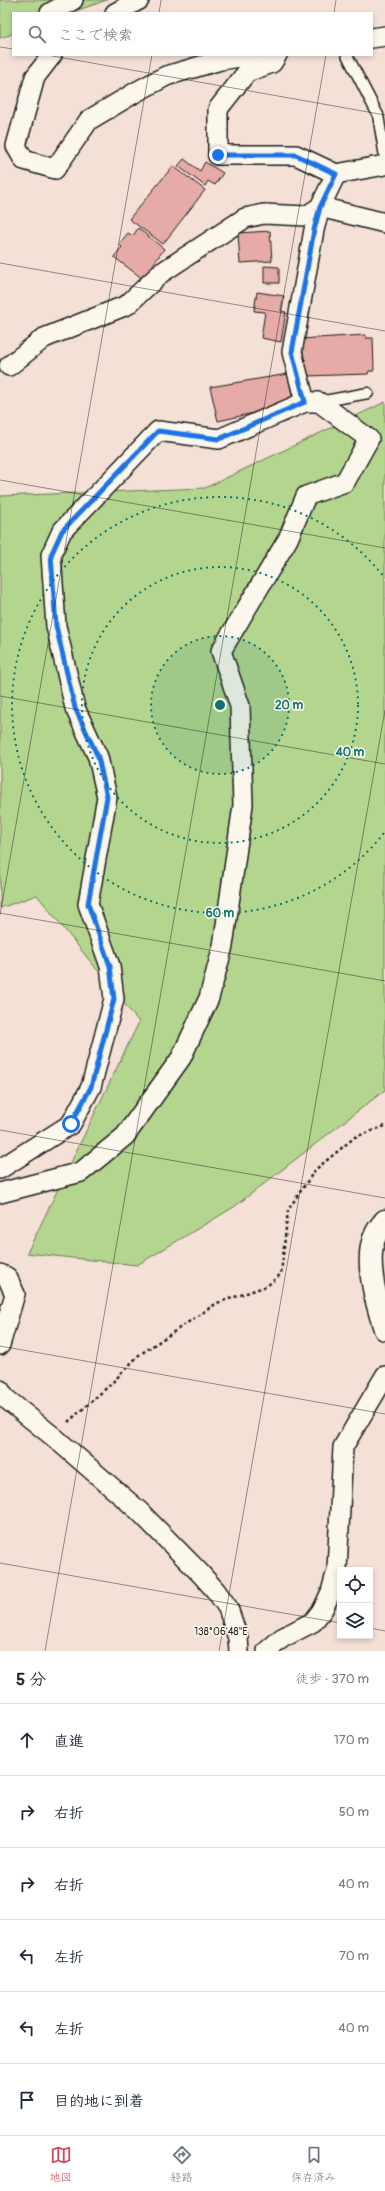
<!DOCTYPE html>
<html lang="ja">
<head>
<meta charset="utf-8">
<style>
	:root { --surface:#fff; --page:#f2f2f3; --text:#1f2937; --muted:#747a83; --line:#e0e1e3; --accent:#d1495b }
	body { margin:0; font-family:Pangolin,"Klee One",sans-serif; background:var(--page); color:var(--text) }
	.controls { position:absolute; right:12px; bottom:12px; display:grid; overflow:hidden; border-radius:0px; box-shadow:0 2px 6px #0003 }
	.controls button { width:36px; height:36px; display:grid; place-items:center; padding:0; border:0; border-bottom:1px solid var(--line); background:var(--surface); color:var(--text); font:20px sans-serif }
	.stop { position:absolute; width:12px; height:12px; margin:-9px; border:3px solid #1a73e8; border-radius:50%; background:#fff }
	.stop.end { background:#1a73e8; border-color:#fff; box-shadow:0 1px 4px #0008 }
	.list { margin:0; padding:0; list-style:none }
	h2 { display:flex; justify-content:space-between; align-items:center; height:52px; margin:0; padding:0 16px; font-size:17px }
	h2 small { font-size:13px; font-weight:400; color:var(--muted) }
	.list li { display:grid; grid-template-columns:26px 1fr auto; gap:12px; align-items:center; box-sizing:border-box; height:72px; padding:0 16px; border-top:1px solid var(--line) }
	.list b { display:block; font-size:15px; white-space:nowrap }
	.list em { font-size:13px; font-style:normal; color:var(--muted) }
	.icon { flex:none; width:22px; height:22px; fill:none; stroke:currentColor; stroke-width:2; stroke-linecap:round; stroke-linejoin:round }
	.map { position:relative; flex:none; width:385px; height:1651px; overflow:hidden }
	.search { position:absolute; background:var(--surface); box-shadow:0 2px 6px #0003; left:12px; right:12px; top:12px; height:44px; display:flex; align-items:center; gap:10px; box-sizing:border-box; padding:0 14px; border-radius:0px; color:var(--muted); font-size:15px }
	.sheet { height:484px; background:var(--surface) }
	nav { display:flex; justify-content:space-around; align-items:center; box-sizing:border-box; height:56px; border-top:1px solid var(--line); background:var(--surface); font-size:11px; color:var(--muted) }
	nav a { display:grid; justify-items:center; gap:2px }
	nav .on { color:var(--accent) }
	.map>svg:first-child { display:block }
	.green { fill:#b4d58e; stroke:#687855 }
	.building { fill:#e6aba7; stroke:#1c1c1c }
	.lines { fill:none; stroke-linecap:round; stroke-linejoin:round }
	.lane-casing { stroke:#1c1c1c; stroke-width:13 }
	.street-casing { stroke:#1c1c1c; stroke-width:22 }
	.secondary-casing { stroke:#1c1c1c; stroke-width:25 }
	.path { stroke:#1c1c1c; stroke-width:2.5; stroke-dasharray:3 3; stroke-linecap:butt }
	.lane { stroke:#fbf7ec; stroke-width:10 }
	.street { stroke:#fbf7ec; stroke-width:19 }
	.secondary { stroke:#fbf7ec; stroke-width:22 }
	.route { stroke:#1a73e8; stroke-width:5 }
	.ticks { fill:none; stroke:#1c1c1c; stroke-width:1; stroke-opacity:0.45 }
	.ring { fill:none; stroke:#0f766e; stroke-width:2; stroke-dasharray:2 4 }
	.ticks-label { font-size:10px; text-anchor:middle; fill:#1c1c1c; stroke:#fbf7ec; stroke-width:3; stroke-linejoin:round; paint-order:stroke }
	.centre { fill:#0f766e; stroke:#fbf7ec; stroke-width:2 }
	.ring-label { font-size:12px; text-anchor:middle; font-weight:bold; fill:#0f766e; stroke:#fbf7ec; stroke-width:3; stroke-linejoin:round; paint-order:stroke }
</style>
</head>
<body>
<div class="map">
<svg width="385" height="1651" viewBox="0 0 385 1651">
	<rect width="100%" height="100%" fill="#f5e0d7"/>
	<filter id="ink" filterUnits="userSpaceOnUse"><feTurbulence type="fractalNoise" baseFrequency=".025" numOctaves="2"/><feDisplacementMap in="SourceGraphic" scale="8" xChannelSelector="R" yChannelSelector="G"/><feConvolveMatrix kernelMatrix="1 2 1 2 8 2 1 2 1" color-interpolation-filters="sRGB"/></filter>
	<g filter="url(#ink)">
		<g class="green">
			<polygon points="0,0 107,0 70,13 13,13 13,34 0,38"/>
			<polygon points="385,402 385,1090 234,1207 137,1265 27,1253 139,1022 37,895 0,908 0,496 205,488"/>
		</g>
		<g class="building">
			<polygon points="184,159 200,171 205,162 223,173 215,185 208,181 205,186 178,166"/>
			<polygon points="173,166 205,190 163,244 129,219"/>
			<polygon points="138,228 164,249 143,279 114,257 122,247 119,244 128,233 133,236"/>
			<polygon points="270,231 272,261 240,263 238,233"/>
			<polygon points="264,266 279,267 279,283 264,283"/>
			<polygon points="257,292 284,296 281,311 286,312 281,342 261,338 265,312 254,311"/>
			<polygon points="366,335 366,338 373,338 374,371 369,371 368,374 306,376 301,339"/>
			<polygon points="288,374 293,401 275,404 276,408 218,421 210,387"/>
		</g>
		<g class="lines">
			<g class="lane-casing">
				<g id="lane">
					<polyline points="347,55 378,115 385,157"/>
					<polyline points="319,402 368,393"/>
				</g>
			</g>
			<g class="street-casing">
				<g id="street">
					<polyline points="50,13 73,0"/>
					<polyline points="115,13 139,0"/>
					<polyline points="372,38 385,36"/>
					<polyline points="52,55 35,77 16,146 24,160 55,169 89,120 136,92 166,76 221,60 252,55"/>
					<polyline points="277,55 272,63 247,72 218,109 218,155 296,155 336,174"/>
					<polyline points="9,366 44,338 127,305 161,273 245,218 264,214 306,216 320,207 385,223"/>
					<polyline points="0,1169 71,1124 91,1087 114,999 110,966 88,904 107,797 98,757 75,708 56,626 51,555 62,531 158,431 219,439 305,402 292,352 314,230 320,207 336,174 385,165"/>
					<polyline points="0,1193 81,1172 125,1136 181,1058 209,998 223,946 243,805 240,706 221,651 288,539 306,496 345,482 369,439 319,402 305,402"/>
					<polyline points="0,1274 7,1277 15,1294 0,1345"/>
					<polyline points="0,1390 5,1398 55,1438 139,1511 200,1573 216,1591 228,1608 238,1638 239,1651"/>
					<polyline points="267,1651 282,1638 313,1622 323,1609 331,1592 337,1570 343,1447 385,1376"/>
				</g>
			</g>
			<g class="secondary-casing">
				<path id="secondary" d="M385,1221C382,1225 378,1229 376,1234C363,1259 377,1304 385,1329"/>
			</g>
			<polyline class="path" points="68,1422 111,1384 139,1355 217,1303 267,1286 281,1274 288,1210 315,1170 355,1137 385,1126"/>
			<use href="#lane" class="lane"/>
			<use href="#street" class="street"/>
			<use href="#secondary" class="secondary"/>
		</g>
	</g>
	<g class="lines" filter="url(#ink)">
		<polyline class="route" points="71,1124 91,1087 114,999 110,966 88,904 107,797 98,757 75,708 56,626 51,555 62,531 158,431 219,439 305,402 292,352 314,230 320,207 336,174 296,155 218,155"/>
	</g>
	<path class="ticks" d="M159,13L161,0M334,13L336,0M0,47L13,49M47,55L385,115M0,263L385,331M0,480L385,548M0,696L385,764M0,913L385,981M0,915L152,55M0,1130L385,1198M0,1346L385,1414M0,1563L340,1623M370,1628L385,1631M45,1651L326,55M219,1651L385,710"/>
	<circle cx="220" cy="705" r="69" fill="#0f766e" fill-opacity=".12"/>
	<g class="ring">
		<circle cx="220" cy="705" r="69"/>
		<circle cx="220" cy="705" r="138"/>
		<path d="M384 833A208 208 0 1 1 384 577"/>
	</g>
	<g class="ticks-label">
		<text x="221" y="1635">138°06'48"E</text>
	</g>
	<circle cx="220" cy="705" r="6" class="centre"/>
	<g class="ring-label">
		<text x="289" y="709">20 m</text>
		<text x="350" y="756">40 m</text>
		<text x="220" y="917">60 m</text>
	</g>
</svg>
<div class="controls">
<button><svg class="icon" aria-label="locate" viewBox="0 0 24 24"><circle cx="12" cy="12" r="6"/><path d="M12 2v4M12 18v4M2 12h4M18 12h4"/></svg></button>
<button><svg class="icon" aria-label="layers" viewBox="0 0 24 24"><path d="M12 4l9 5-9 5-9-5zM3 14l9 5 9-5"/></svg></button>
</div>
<div class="stop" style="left:71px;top:1124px"></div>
<div class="stop end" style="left:218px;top:155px"></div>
<div class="search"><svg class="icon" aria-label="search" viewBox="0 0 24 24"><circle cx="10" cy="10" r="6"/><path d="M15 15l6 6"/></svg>ここで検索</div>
</div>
<section class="sheet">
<h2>5 分<small>徒歩 · 370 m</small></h2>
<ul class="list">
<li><svg class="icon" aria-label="ahead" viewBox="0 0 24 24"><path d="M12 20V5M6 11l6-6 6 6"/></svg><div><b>直進</b></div><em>170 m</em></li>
<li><svg class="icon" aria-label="right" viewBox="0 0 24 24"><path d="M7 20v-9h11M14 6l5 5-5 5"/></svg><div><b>右折</b></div><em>50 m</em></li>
<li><svg class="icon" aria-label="right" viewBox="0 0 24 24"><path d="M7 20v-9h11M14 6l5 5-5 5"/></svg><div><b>右折</b></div><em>40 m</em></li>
<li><svg class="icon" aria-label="left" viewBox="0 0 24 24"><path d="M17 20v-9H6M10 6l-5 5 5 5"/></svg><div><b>左折</b></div><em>70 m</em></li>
<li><svg class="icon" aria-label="left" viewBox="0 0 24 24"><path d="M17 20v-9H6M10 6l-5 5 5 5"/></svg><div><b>左折</b></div><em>40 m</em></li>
<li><svg class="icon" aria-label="arrive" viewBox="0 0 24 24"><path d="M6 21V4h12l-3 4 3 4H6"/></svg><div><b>目的地に到着</b></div></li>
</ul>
</section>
<nav>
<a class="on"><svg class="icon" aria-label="map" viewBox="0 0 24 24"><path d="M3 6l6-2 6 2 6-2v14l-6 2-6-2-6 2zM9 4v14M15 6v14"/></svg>地図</a>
<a><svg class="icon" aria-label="directions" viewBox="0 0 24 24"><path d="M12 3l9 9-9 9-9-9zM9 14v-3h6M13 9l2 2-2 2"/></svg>経路</a>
<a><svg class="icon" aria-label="saved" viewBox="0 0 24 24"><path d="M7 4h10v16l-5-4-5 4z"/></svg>保存済み</a>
</nav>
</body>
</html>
